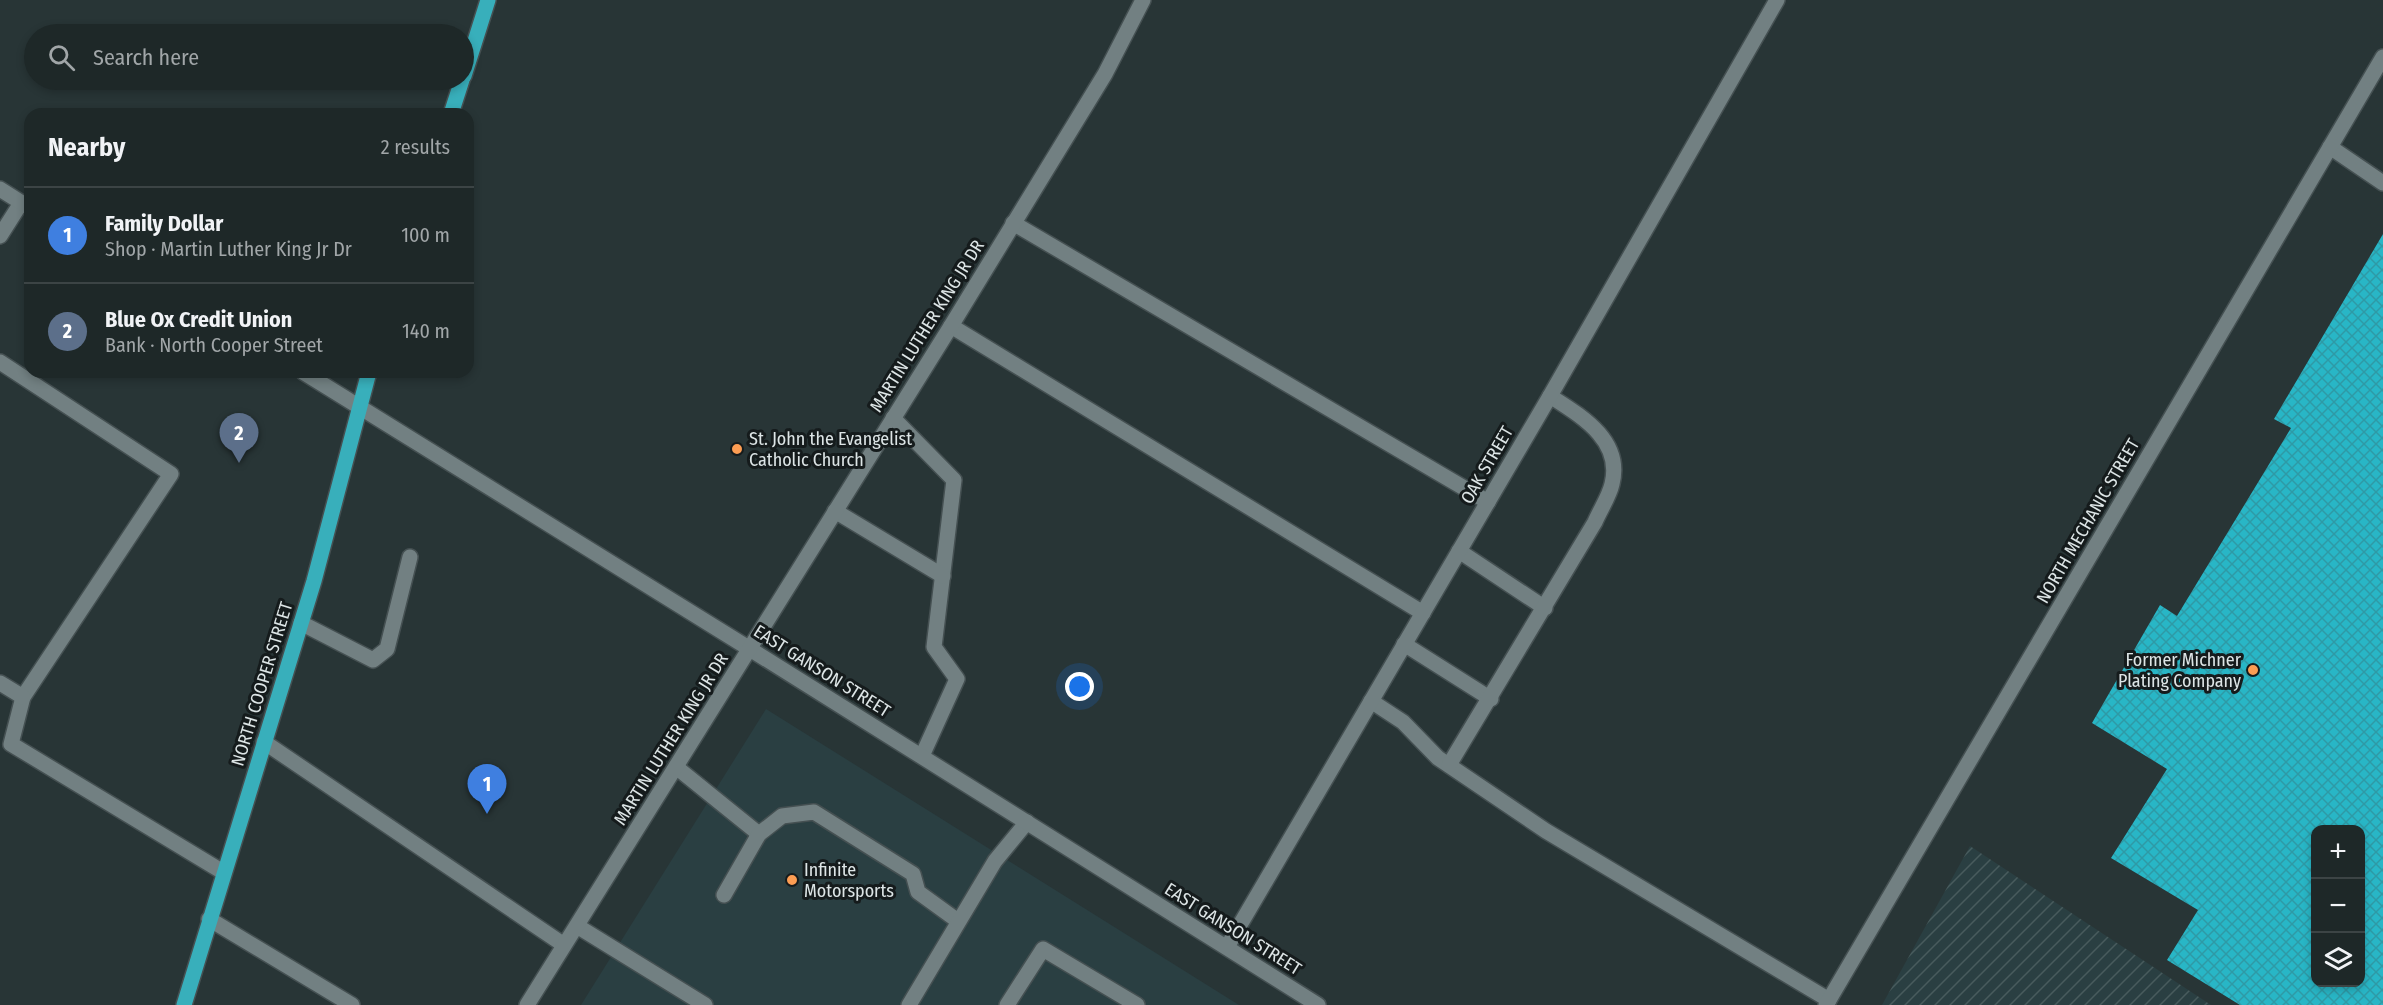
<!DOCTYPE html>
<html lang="en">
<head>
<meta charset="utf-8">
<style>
	:root { --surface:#1e2828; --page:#263030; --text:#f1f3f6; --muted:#a1a6a8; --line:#3c4445; --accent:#bca0f2 }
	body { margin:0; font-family:"Fira Sans Condensed",sans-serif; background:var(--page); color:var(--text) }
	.controls { position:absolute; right:18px; bottom:18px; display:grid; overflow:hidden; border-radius:12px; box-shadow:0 3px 9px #0003 }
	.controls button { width:54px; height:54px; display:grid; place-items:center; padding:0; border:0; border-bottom:2px solid var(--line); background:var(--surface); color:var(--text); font:30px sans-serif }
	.you { position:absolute; left:1080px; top:687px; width:21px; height:21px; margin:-15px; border:4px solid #fff; border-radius:50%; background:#1a73e8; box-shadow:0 0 0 9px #1a73e833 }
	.badge { display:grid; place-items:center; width:39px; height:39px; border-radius:50%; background:var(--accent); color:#fff; font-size:20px; font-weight:700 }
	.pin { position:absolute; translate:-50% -50px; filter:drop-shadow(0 2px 3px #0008) }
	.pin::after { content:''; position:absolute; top:32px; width:21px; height:18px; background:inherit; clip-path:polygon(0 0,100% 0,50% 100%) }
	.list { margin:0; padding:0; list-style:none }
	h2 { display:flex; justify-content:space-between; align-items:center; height:78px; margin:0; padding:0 24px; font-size:26px }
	h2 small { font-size:20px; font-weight:400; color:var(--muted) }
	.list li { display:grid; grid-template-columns:39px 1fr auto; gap:18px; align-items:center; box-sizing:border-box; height:96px; padding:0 24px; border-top:2px solid var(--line) }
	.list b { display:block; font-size:22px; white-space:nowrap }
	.list p { margin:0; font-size:20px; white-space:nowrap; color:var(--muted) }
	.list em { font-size:20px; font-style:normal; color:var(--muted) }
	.icon { flex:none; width:33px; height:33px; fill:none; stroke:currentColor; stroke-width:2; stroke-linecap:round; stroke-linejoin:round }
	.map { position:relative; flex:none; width:2383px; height:1005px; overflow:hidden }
	.search { position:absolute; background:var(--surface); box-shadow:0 3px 9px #0003; left:24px; top:24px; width:450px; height:66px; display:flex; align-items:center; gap:15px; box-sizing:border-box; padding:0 21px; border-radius:33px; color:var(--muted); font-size:22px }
	.panel { position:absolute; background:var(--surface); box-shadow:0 3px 9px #0003; left:24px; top:108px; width:450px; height:270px; border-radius:18px }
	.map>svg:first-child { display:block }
	.built { fill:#2a3f42 }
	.industrial { fill:url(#industrial-furrows) }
	.building { fill:url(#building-cross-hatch); fill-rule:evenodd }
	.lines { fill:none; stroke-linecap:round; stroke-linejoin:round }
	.service-casing { stroke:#455052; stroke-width:18 }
	.minor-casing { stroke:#455052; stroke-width:18 }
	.tertiary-casing { stroke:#455052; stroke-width:18 }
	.primary-casing { stroke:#455052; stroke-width:18 }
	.service { stroke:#728082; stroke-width:15 }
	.minor { stroke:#728082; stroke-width:15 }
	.tertiary { stroke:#728082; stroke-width:15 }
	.primary { stroke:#38afbb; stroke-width:15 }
	.poi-dot { fill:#fc9d53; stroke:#151b1c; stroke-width:2 }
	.labels { text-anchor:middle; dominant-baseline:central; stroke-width:6; stroke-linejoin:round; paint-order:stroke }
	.street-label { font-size:18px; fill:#dde5e6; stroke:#151b1c }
	.poi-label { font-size:18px; fill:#dde5e6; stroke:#151b1c; text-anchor:start }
</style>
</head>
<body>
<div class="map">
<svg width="2383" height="1005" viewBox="0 0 2383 1005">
	<defs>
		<pattern id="industrial-furrows" width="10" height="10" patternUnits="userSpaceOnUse" patternTransform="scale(1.5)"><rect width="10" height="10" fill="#2a3f42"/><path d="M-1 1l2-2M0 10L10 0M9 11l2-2" fill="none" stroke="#485b5d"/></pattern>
		<pattern id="building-cross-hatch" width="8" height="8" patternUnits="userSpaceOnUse" patternTransform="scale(1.5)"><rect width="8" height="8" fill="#28b6c6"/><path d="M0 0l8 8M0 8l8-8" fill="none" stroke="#2e9aa6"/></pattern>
	</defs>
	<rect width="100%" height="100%" fill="#283536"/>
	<polygon class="built" points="766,709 1239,1005 581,1005"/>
	<polygon class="industrial" points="1970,846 2211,1005 1882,1005"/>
	<path class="building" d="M2383,234V1005H2240L2167,960L2198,910L2111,858L2167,769L2092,723L2160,605L2177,616L2291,428L2274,419ZM2316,830H2360V982H2316Z"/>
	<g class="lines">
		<g class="service-casing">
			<g id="service">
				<polyline points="2330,147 2383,183"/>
				<polyline points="1013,223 1488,502"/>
				<polyline points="951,326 1423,613"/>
				<polyline points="0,362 171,474 23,697 11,744 223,872"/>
				<polyline points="893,418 954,480 934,647 957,679 922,756"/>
				<polyline points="835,511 943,576"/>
				<polyline points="1459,551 1545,608"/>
				<polyline points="301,623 373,660 387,649 410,557"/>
				<polyline points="1404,644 1491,699"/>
				<polyline points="0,683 23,697"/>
				<polyline points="1371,701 1403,722 1438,758 1546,831 1829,1000"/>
				<polyline points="264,742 564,945"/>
				<path d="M1449,765L1595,522C1600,510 1609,497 1612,484C1623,440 1581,416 1550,396"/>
				<polyline points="676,767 759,834"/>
				<polyline points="724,895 759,834 782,816 814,812 913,874 918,892 958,921"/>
				<polyline points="209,919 352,1005"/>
				<polyline points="577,926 705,1005"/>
				<polyline points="909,1005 995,861 1027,822"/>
				<polyline points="1007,1005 1043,949 1137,1005"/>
			</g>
		</g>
		<g class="minor-casing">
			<g id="minor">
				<polyline points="0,236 21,203"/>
				<polyline points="1227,947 1550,396 1777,0"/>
				<polyline points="1826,1005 2383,57"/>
			</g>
		</g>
		<g class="tertiary-casing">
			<g id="tertiary">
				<polyline points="0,189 30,208"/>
				<polyline points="303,372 750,649 1318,1005"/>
				<polyline points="527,1005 951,326 1105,74 1143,0"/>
			</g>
		</g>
		<g class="primary-casing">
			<g id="primary">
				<polyline points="464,76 488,0"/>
				<polyline points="451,114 462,80"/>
				<polyline points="184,1005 314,581 369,372"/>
			</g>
		</g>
		<use href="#service" class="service"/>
		<use href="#minor" class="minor"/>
		<use href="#tertiary" class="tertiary"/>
		<use href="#primary" class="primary"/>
	</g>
	<g class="poi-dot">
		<circle cx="737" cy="449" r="6"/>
		<circle cx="2253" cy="670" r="6"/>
		<circle cx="792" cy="880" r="6"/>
	</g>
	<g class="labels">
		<g class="street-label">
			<text transform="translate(927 326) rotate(-58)">MARTIN LUTHER KING JR DR</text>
			<text transform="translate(1487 465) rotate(-60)">OAK STREET</text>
			<text transform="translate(2088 521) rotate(-60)">NORTH MECHANIC STREET</text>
			<text transform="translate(822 671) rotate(32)">EAST GANSON STREET</text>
			<text transform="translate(262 684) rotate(-73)">NORTH COOPER STREET</text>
			<text transform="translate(671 739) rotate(-58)">MARTIN LUTHER KING JR DR</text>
			<text transform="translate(1233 929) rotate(32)">EAST GANSON STREET</text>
		</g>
		<g class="poi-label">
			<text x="749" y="439">St. John the Evangelist<tspan x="749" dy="21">Catholic Church</tspan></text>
			<text x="2241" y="660" text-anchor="end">Former Michner<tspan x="2241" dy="21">Plating Company</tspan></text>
			<text x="804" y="870">Infinite<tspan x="804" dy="21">Motorsports</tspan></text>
		</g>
	</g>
</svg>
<div class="controls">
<button>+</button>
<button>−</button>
<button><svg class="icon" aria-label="layers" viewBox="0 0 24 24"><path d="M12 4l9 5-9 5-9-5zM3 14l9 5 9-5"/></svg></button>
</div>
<div class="you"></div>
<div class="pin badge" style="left:487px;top:814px;background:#3f7fe0">1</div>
<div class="pin badge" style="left:239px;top:463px;background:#5c6f8a">2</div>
<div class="search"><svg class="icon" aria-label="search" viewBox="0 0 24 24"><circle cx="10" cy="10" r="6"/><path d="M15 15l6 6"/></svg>Search here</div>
<section class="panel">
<h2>Nearby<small>2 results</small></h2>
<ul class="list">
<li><span class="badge" style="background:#3f7fe0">1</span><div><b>Family Dollar</b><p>Shop · Martin Luther King Jr Dr</p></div><em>100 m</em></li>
<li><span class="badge" style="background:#5c6f8a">2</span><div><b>Blue Ox Credit Union</b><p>Bank · North Cooper Street</p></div><em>140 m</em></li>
</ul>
</section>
</div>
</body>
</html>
